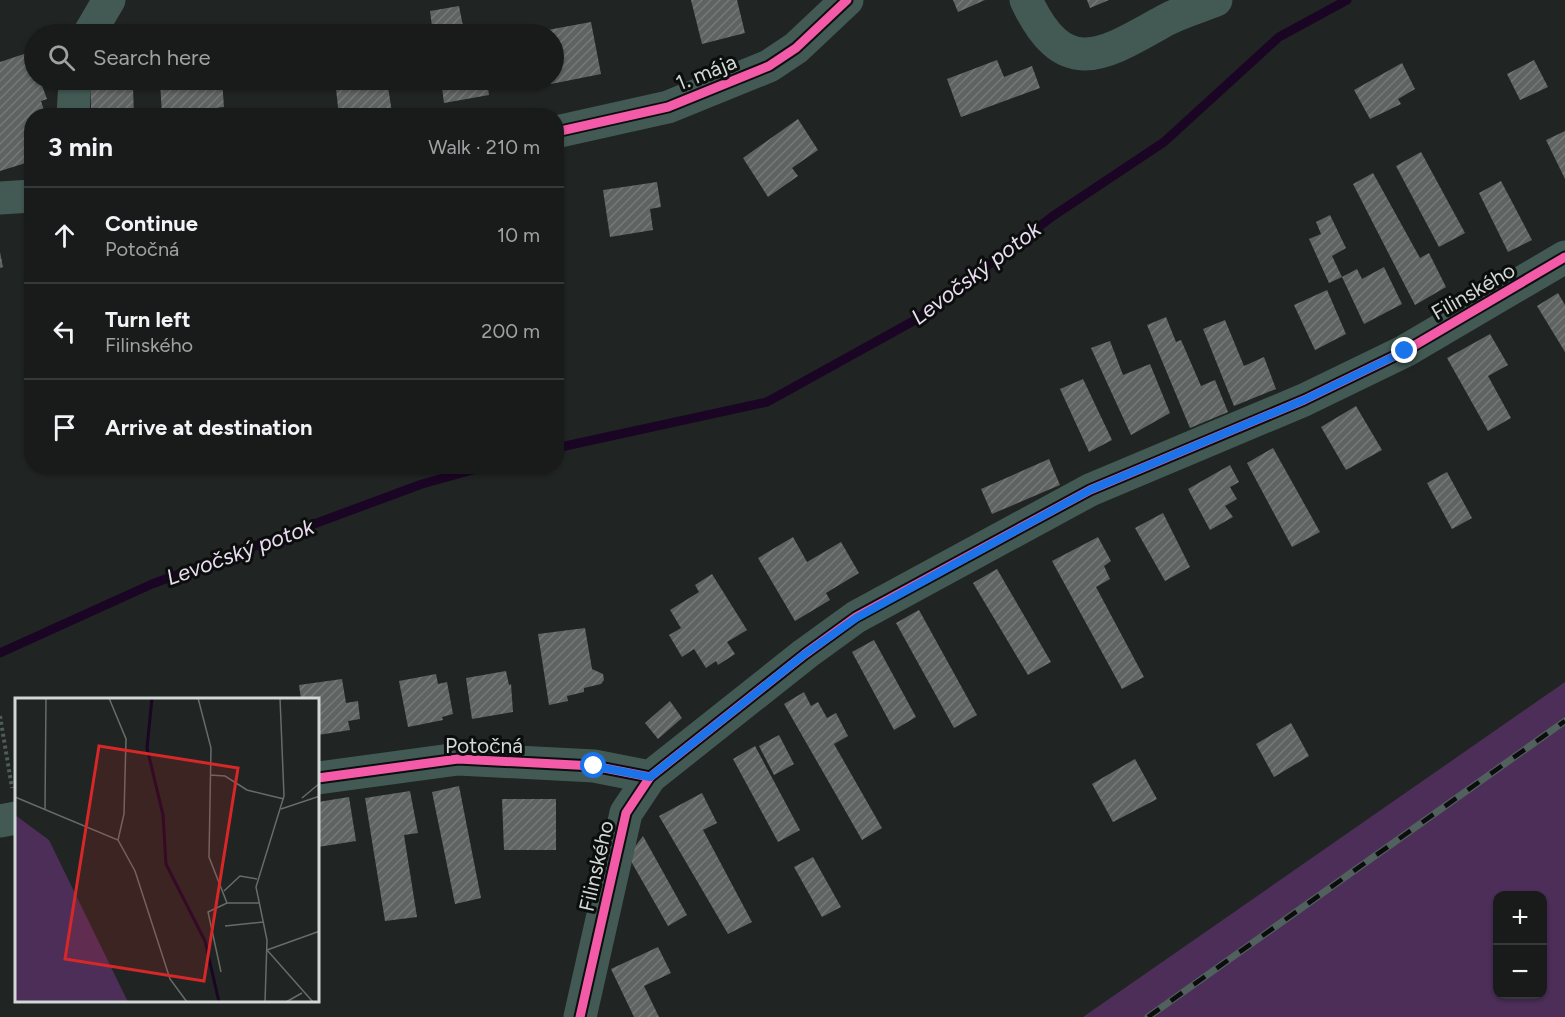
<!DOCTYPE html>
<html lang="en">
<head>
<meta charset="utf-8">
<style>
	:root { --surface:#181b1a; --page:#252827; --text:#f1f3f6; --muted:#9fa1a2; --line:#363939 }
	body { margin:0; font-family:Figtree,sans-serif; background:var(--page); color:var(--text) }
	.controls { position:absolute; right:18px; bottom:18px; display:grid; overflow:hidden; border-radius:12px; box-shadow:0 2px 4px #0004 }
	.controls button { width:54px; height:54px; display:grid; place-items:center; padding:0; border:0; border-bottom:2px solid var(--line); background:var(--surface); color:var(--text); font:30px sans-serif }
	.stop { position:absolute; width:18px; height:18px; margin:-14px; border:4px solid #1a73e8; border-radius:50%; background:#fff }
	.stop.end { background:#1a73e8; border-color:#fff; box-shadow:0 2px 6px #0008 }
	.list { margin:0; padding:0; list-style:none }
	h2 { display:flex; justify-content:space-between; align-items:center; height:78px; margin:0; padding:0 24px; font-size:26px }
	h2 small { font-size:20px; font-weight:400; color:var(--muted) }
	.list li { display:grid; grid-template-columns:39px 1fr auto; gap:18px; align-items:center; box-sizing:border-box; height:96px; padding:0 24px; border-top:2px solid var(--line) }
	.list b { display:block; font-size:22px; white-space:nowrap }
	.list p { margin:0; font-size:20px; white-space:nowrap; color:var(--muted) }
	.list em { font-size:20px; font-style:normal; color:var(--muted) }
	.icon { flex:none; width:33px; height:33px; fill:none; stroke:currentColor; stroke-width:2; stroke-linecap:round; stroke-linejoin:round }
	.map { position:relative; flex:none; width:1565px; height:1017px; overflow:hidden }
	.search { position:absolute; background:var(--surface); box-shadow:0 2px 4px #0004; left:24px; top:24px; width:540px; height:66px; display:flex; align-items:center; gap:15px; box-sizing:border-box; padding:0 21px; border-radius:33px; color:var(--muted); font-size:22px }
	.panel { position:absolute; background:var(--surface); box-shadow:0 2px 4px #0004; left:24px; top:108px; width:540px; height:366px; border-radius:24px }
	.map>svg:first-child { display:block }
	.grass { fill:#4c2e58; fill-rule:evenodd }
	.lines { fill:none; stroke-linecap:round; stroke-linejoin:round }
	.stream { stroke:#1b0524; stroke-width:9 }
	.building { fill:url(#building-hatch) }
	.path { stroke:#4d5d58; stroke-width:4; stroke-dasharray:3 3; stroke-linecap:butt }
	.minor { stroke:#435a54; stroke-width:33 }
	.rail-casing { stroke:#51615d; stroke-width:7 }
	.rail { stroke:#0b0e0d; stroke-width:4.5; stroke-dasharray:14; stroke-linecap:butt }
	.cycleway-casing { stroke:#0b0e0d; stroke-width:13 }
	.cycleway { stroke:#f35aa7; stroke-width:9 }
	.route { stroke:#1a73e8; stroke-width:8 }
	.labels { text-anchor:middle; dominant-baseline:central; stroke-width:6; stroke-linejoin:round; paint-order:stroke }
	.street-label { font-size:21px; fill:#d2d8d6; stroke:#0b0e0d }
	.water-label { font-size:22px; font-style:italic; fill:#ebddf1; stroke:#0b0e0d }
	.inset-river { fill:none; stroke:#1b0524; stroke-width:3 }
	.inset-road { fill:none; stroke:#676c6a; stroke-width:1.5 }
	.view { fill:#d62828; fill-opacity:0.15; stroke:#d62828; stroke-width:3 }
	.inset-edge { fill:none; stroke:#d2d8d6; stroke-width:3 }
</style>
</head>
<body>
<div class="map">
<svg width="1565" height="1017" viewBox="0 0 1565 1017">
	<defs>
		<pattern id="building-hatch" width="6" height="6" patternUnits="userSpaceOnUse" patternTransform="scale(1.5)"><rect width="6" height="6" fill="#5f6362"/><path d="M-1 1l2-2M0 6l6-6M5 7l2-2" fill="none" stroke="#757978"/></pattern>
	</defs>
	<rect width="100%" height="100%" fill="#202422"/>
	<path class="grass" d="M1565,682V1017H1083ZM1498,896H1542V994H1498Z"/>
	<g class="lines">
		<g class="stream">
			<polyline points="556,448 767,402 917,319 1053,216 1164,142 1279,37 1347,0"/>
			<polyline points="0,653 152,584 422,484 487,466"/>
		</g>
	</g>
	<g class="building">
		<polygon points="691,0 737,0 745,33 702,44"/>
		<polygon points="953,0 985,0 958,12"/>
		<polygon points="1087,0 1109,0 1090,8"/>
		<polygon points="459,6 463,26 457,28 458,34 433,34 430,11"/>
		<polygon points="591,22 601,74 551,84 550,80 554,80 554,34 542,34 542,31"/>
		<polygon points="30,52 34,64 34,80 40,80 47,99 41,101 46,116 32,116 32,161 0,171 0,62"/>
		<polygon points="997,60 1004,77 1032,66 1040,88 961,117 947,79"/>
		<polygon points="1534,60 1548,87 1520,100 1507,74"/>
		<polygon points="1402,63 1415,89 1398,99 1401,104 1370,119 1354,90"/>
		<polygon points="160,80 222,80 224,107 215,108 215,116 162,116"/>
		<polygon points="335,80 387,80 392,113 339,116"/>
		<polygon points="441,80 495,80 495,87 488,88 489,95 444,103"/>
		<polygon points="133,87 134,116 91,116 91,88"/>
		<polygon points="798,119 818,150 792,168 798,176 768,197 743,158"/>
		<polygon points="1565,131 1565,179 1546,140"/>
		<polygon points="1421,152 1465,233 1439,247 1396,166"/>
		<polygon points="1373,173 1420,258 1429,253 1446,287 1415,305 1353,184"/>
		<polygon points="1501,181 1532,240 1508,252 1479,193"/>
		<polygon points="657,182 661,207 650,209 653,230 610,237 603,190"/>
		<polygon points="556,187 559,187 563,229 556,230"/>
		<polygon points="1330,215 1346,248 1332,256 1342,277 1329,283 1309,239 1321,234 1316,222"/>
		<polygon points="0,252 3,267 0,268"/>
		<polygon points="1384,267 1402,304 1364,324 1342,277 1357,269 1362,279"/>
		<polygon points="1327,290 1346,334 1315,350 1294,305"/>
		<polygon points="1558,293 1565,305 1565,352 1537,306"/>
		<polygon points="1166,317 1176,342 1181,340 1201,386 1215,380 1228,412 1190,428 1147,325"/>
		<polygon points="1225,320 1244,366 1264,357 1276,389 1234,406 1203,329"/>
		<polygon points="1490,334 1508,365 1488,376 1511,418 1488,431 1447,358"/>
		<polygon points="1110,341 1123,375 1150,364 1170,413 1131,435 1091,348"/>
		<polygon points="1083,379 1112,440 1089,452 1060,389"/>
		<polygon points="1356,406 1382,450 1346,470 1321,427"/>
		<polygon points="1273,448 1320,532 1292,547 1247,463"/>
		<polygon points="1049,459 1060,485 992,514 981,489"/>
		<polygon points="1230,465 1239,482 1230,487 1237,499 1225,506 1233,517 1210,530 1188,489"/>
		<polygon points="1447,472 1472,518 1452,529 1427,483"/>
		<polygon points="1163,513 1190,567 1165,581 1135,528"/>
		<polygon points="793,537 807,562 841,542 859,573 826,593 830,600 795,621 758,558"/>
		<polygon points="1098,537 1111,561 1104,566 1110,579 1096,587 1144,677 1122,689 1052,561"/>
		<polygon points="997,569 1051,662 1028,675 973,583"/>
		<polygon points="712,574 747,630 727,642 735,654 718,665 716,661 706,668 694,649 682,657 669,635 681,628 670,610 699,592 695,585"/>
		<polygon points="919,610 977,715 954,728 896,623"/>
		<polygon points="585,628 592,669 603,674 604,680 601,684 584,688 584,692 567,696 568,701 549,705 538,634"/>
		<polygon points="874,640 916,717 894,730 852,652"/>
		<polygon points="506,671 509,685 511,684 513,712 472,719 466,678"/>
		<polygon points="436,674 438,684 447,682 453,714 442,717 443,720 408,727 399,681"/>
		<polygon points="342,679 346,703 358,701 360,719 348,721 350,730 318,735 318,699 301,699 299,685"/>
		<polygon points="804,692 811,706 818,702 827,718 836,713 848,736 834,744 882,828 862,840 784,704"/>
		<polygon points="670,701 682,718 658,739 645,723"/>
		<polygon points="1291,723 1309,756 1274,777 1256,744"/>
		<polygon points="779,735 794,764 774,775 759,746"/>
		<polygon points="755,746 800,830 778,842 733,759"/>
		<polygon points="1135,759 1157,799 1113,822 1092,784"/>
		<polygon points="459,786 481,898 455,904 432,792"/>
		<polygon points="410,791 418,833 404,835 417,917 385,921 365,798"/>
		<polygon points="702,793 717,823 703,830 752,922 728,934 659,816"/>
		<polygon points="349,797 356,841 318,847 318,802"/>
		<polygon points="502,799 556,799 556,850 504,850"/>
		<polygon points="643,836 687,915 668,926 628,856"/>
		<polygon points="813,857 841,907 822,917 794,867"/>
		<polygon points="658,947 671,973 644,986 659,1017 634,1017 611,969"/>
	</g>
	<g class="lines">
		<polyline class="path" points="0,716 12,788"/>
		<g class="minor">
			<path d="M1026,0C1064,81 1102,56 1164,21C1180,12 1199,7 1216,0"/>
			<polyline points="89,34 109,0"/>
			<polyline points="73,116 75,80"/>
			<polyline points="556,132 668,107 769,66 796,48 847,0"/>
			<polyline points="0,198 32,196"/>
			<polyline points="318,778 458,759 594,766 650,777"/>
			<polyline points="0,821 16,818"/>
			<polyline points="580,1017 626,813 650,777 805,654 856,617 1090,490 1304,400 1405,351 1565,257"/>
		</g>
		<g class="rail-casing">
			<polyline id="rail" points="1148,1017 1565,721"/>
		</g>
		<use href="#rail" class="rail"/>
		<g class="cycleway-casing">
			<g id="cycleway">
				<polyline points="556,132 668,107 769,66 796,48 847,0"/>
				<polyline points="318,778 458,759 594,766 650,777"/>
				<polyline points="580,1017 626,813 650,777 805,654 856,617 1090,490 1304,400 1405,351 1565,257"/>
			</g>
		</g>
		<use href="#cycleway" class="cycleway"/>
	</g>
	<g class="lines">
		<polyline class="route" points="594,766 650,777 805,654 856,618 1090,490 1304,400 1405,351"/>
	</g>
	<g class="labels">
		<g class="street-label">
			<text transform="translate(706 72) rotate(-22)">1. mája</text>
			<text transform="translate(1473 291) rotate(-30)">Filinského</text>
			<text x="484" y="745">Potočná</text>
			<text transform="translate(596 866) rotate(-77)">Filinského</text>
		</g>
		<g class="water-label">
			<text transform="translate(976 273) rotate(-37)">Levočský potok</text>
			<text transform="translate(240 552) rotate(-20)">Levočský potok</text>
		</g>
	</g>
	<g transform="translate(15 698)">
		<rect width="304" height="304" fill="#202422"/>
		<path d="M0,117L34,142L113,304H0Z" fill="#4c2e58"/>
		<path class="inset-river" d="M137,0L132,50L148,117L151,166L190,243L204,304"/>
		<path class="inset-road" d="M94,0L111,41L109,116L103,142M183,0L196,50L194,159L212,205M195,77L210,78L232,92L269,101M0,99L103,142L120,173L155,281L172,304M287,100L305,85M30,111L31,0M266,111L305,98M209,193L225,178L242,181M210,228L248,224M252,252L298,304M252,252L305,233M206,274L193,214L212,205H244M250,304L252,242L241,189L269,98L265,0M271,304L287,295"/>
		<path class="view" d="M84,48L223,70L189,283L50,261Z"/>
		<rect width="304" height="304" class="inset-edge"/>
	</g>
</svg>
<div class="controls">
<button>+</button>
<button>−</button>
</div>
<div class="stop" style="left:594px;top:766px"></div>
<div class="stop end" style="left:1405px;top:351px"></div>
<div class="search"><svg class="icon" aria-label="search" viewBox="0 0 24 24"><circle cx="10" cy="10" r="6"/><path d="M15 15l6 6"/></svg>Search here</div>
<section class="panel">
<h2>3 min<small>Walk · 210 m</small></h2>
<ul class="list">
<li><svg class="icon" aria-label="ahead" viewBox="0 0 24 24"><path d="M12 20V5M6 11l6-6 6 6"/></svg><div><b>Continue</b><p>Potočná</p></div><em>10 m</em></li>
<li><svg class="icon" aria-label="left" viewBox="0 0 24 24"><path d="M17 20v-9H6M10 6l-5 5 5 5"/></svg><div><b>Turn left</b><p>Filinského</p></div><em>200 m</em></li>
<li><svg class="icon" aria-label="arrive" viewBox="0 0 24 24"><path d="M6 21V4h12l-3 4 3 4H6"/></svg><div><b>Arrive at destination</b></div></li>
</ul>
</section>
</div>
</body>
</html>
